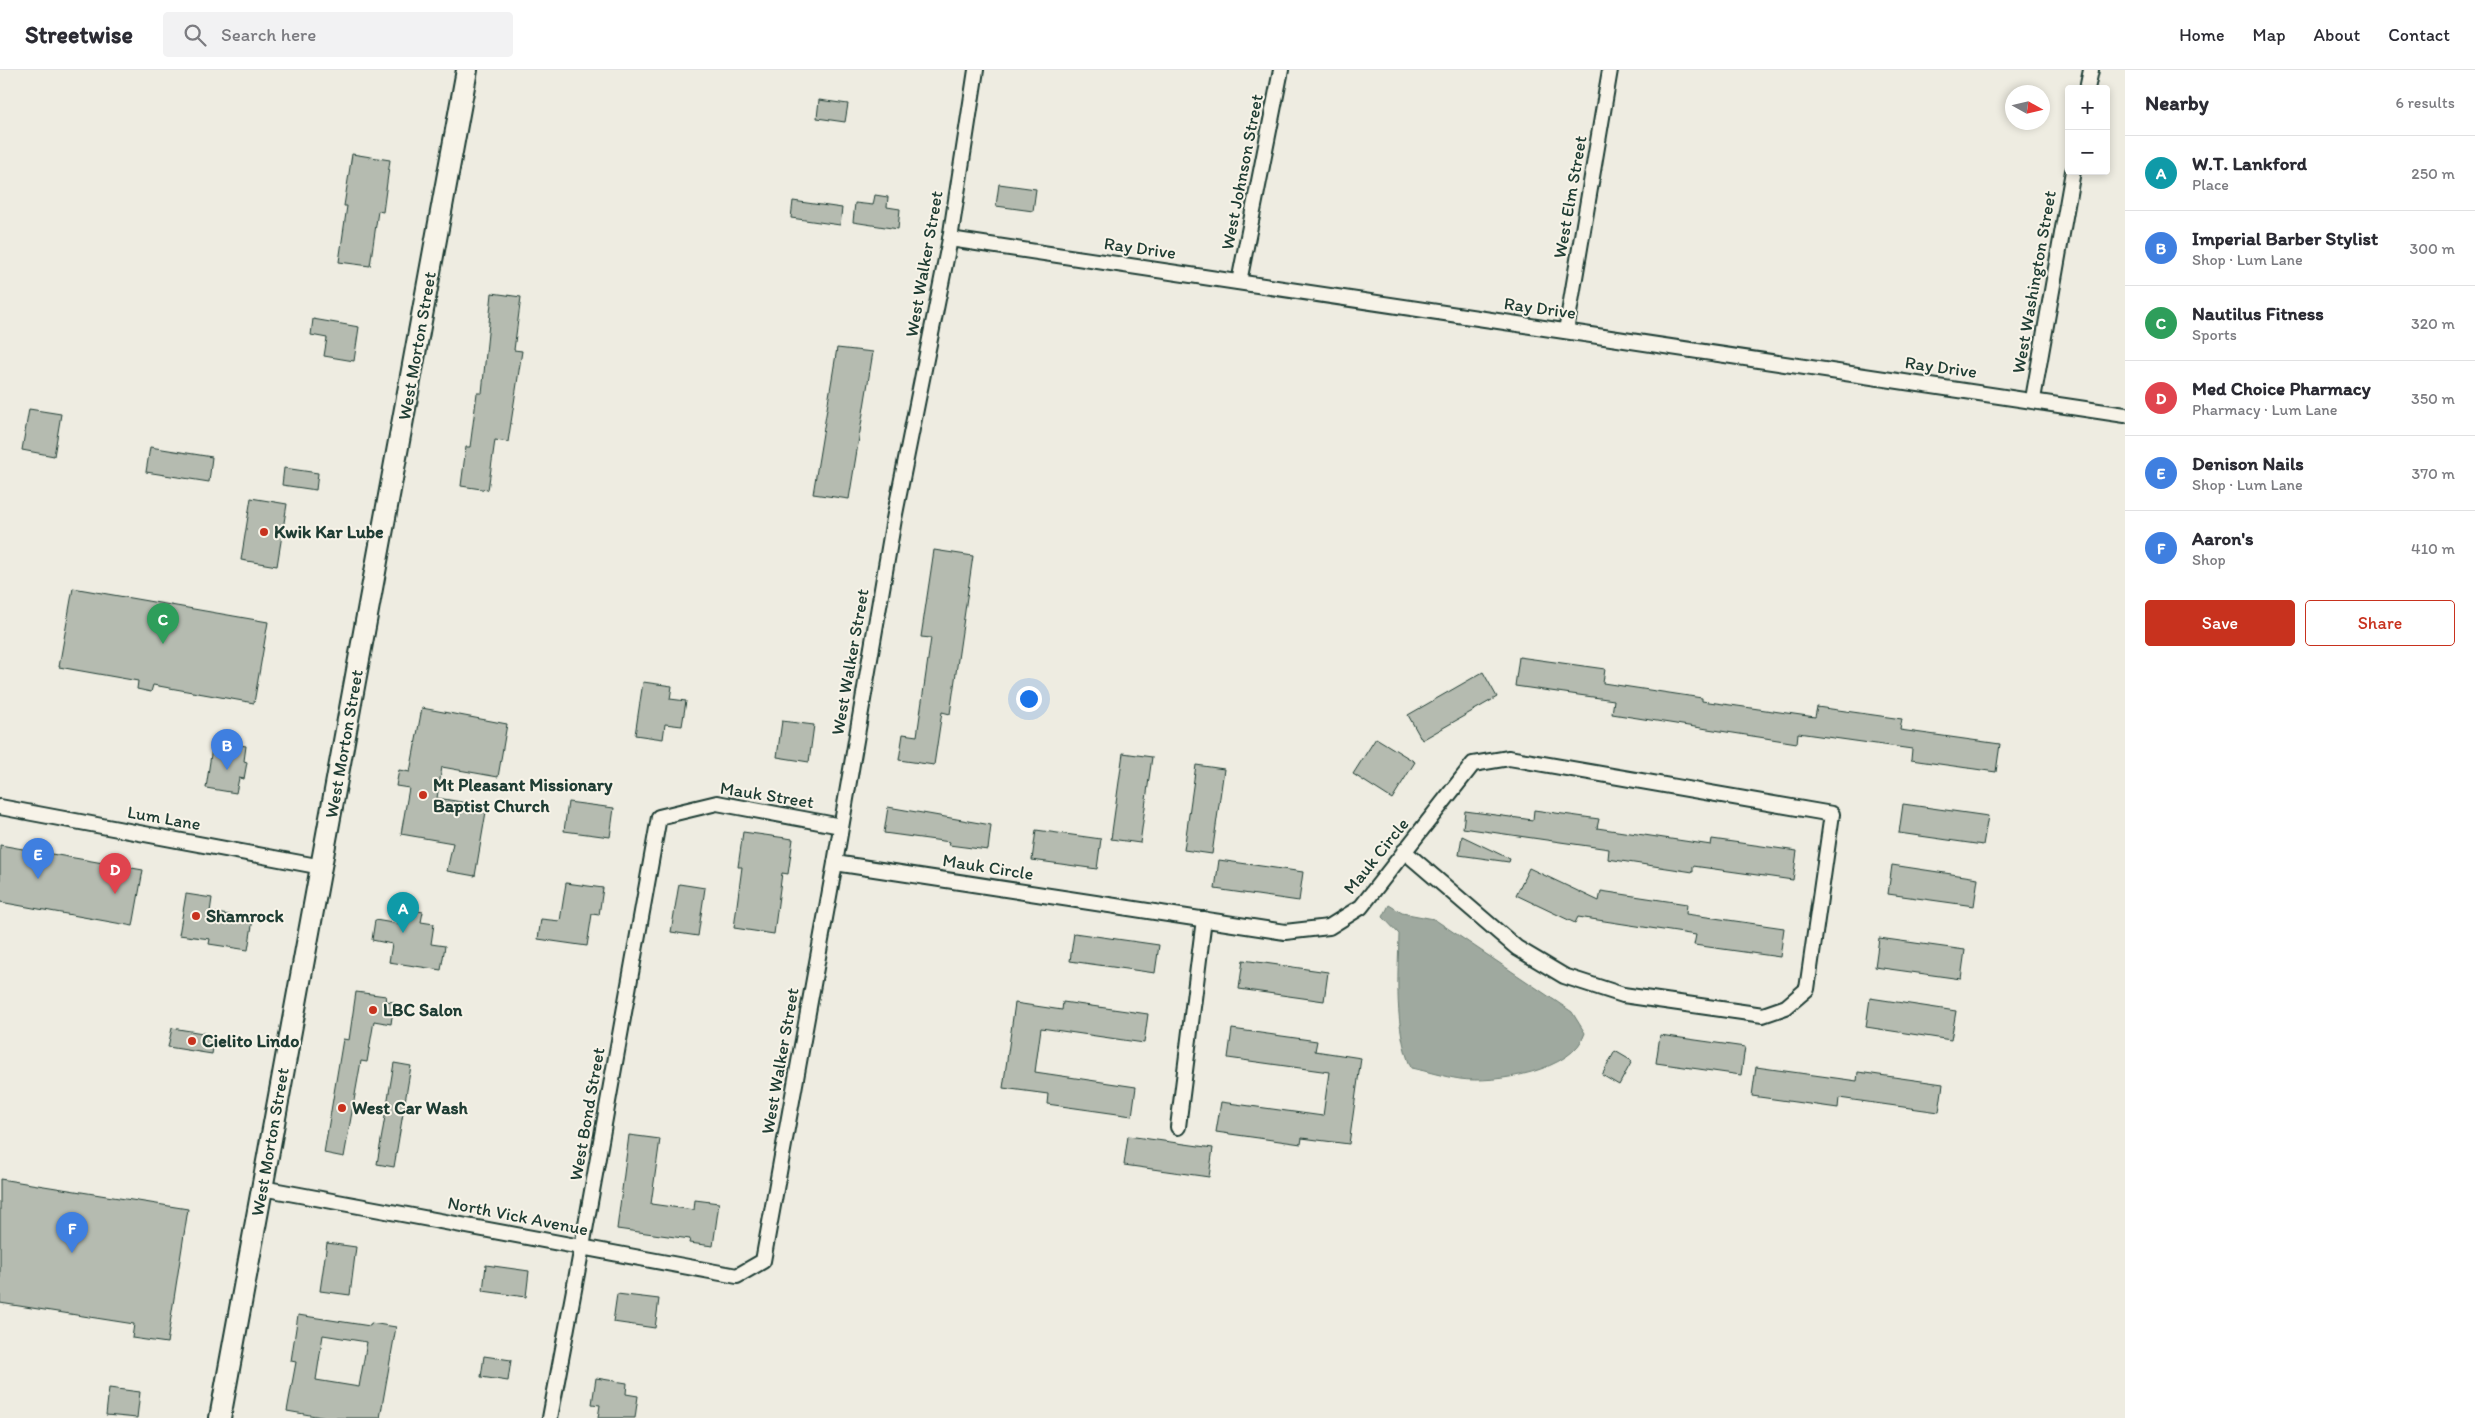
<!DOCTYPE html>
<html lang="en">
<head>
<meta charset="utf-8">
<style>
	:root { --surface:#fff; --page:#f2f2f3; --text:#2b2b33; --muted:#7c7c81; --line:#e1e1e2; --accent:#c8321e }
	body { margin:0; font-family:Itim,sans-serif; background:var(--page); color:var(--text) }
	.controls { position:absolute; right:15px; top:15px; display:grid; overflow:hidden; border-radius:5px; box-shadow:0 2px 8px #0003 }
	.controls button { width:45px; height:45px; display:grid; place-items:center; padding:0; border:0; border-bottom:1px solid var(--line); background:var(--surface); color:var(--text); font:25px sans-serif }
	.compass { position:absolute; left:2005px; top:15px; width:45px; height:45px; border-radius:50%; background:var(--surface); box-shadow:0 2px 8px #0003; rotate:98deg }
	.you { position:absolute; left:1028px; top:628px; width:18px; height:18px; margin:-12px; border:4px solid #fff; border-radius:50%; background:#1a73e8; box-shadow:0 0 0 8px #1a73e833 }
	.badge { display:grid; place-items:center; width:32px; height:32px; border-radius:50%; background:var(--accent); color:#fff; font-size:16px; font-weight:700 }
	.pin { position:absolute; translate:-50% -41px; filter:drop-shadow(0 1px 2px #0008) }
	.pin::after { content:''; position:absolute; top:26px; width:18px; height:15px; background:inherit; clip-path:polygon(0 0,100% 0,50% 100%) }
	.list { margin:0; padding:0; list-style:none }
	h2 { display:flex; justify-content:space-between; align-items:center; height:65px; margin:0; padding:0 20px; font-size:21px }
	h2 small { font-size:16px; font-weight:400; color:var(--muted) }
	.list li { display:grid; grid-template-columns:32px 1fr auto; gap:15px; align-items:center; box-sizing:border-box; height:75px; padding:0 20px; border-top:1px solid var(--line) }
	.list b { display:block; font-size:19px; white-space:nowrap }
	.list p { margin:0; font-size:16px; white-space:nowrap; color:var(--muted) }
	.list em { font-size:16px; font-style:normal; color:var(--muted) }
	.actions { display:flex; gap:10px; padding:15px 20px }
	.actions a { flex:1; padding:11px 0; border:1px solid var(--accent); border-radius:5px; text-align:center; font-size:18px; color:var(--accent) }
	.actions .main { background:var(--accent); color:#fff }
	.icon { flex:none; width:28px; height:28px; fill:none; stroke:currentColor; stroke-width:2; stroke-linecap:round; stroke-linejoin:round }
	.map { position:relative; flex:none; width:2125px; height:1348px; overflow:hidden }
	header { display:flex; align-items:center; gap:30px; box-sizing:border-box; height:70px; padding:0 25px; background:var(--surface); border-bottom:1px solid var(--line) }
	header strong { font-size:24px }
	nav { display:flex; gap:28px; margin-inline-start:auto; font-size:18px }
	.search { width:350px; height:45px; background:var(--page); display:flex; align-items:center; gap:12px; box-sizing:border-box; padding:0 18px; border-radius:5px; color:var(--muted); font-size:19px }
	main { display:flex }
	aside { flex:1; background:var(--surface) }
	.map>svg:first-child { display:block }
	.water { fill:#9fa99f; stroke:#6c7e74 }
	.building { fill:#b5bbb0; stroke:#1f3d34; fill-rule:evenodd }
	.lines { fill:none; stroke-linecap:round; stroke-linejoin:round }
	.street-casing { stroke:#1f3d34; stroke-width:18 }
	.secondary-casing { stroke:#1f3d34; stroke-width:24 }
	.street { stroke:#f7f3e8; stroke-width:14 }
	.secondary { stroke:#f7f3e8; stroke-width:20 }
	.poi-dot { fill:#c8321e; stroke:#f7f3e8; stroke-width:2 }
	.labels { text-anchor:middle; dominant-baseline:central; stroke-width:4; stroke-linejoin:round; paint-order:stroke }
	.street-label { font-size:18px; fill:#1f3d34; stroke:#f7f3e8 }
	.poi-label { font-size:18px; font-weight:bold; fill:#1f3d34; stroke:#f7f3e8; text-anchor:start }
</style>
</head>
<body>
<header>
<strong>Streetwise</strong>
<div class="search"><svg class="icon" aria-label="search" viewBox="0 0 24 24"><circle cx="10" cy="10" r="6"/><path d="M15 15l6 6"/></svg>Search here</div>
<nav><a>Home</a><a>Map</a><a>About</a><a>Contact</a></nav>
</header>
<main>
<div class="map">
<svg width="2125" height="1348" viewBox="0 0 2125 1348">
	<rect width="100%" height="100%" fill="#eeece1"/>
	<filter id="ink" filterUnits="userSpaceOnUse"><feTurbulence type="fractalNoise" baseFrequency=".02" numOctaves="2"/><feDisplacementMap in="SourceGraphic" scale="10" xChannelSelector="R" yChannelSelector="G"/><feConvolveMatrix kernelMatrix="1 2 1 2 8 2 1 2 1" color-interpolation-filters="sRGB"/></filter>
	<g filter="url(#ink)">
		<path class="water" d="M1389,835L1402,843L1434,849L1572,942L1585,963C1574,1001 1494,1014 1460,1009C1444,1007 1427,1001 1411,998C1394,957 1398,908 1399,864L1383,847Z"/>
		<g class="building">
			<polygon points="819,30 848,34 845,52 817,48"/>
			<polygon points="352,84 390,90 383,142 378,141 370,196 339,192 347,136 344,136"/>
			<polygon points="999,114 1036,119 1033,141 996,136"/>
			<polygon points="875,125 888,127 887,137 900,139 898,159 853,152 855,133 873,135"/>
			<polygon points="793,131 842,138 840,155 791,148"/>
			<polygon points="492,223 521,227 514,280 522,281 508,372 495,370 488,420 461,416 466,377 470,377 477,323 482,323"/>
			<polygon points="313,249 359,257 354,291 324,286 327,268 311,265"/>
			<polygon points="837,278 873,282 849,429 813,424"/>
			<polygon points="29,339 61,344 54,386 22,380"/>
			<polygon points="150,377 212,387 209,412 146,402"/>
			<polygon points="284,398 318,403 316,420 282,415"/>
			<polygon points="251,428 287,434 277,496 241,490"/>
			<polygon points="934,480 973,486 950,644 942,642 934,695 899,690 903,664 917,666 931,568 921,567"/>
			<polygon points="73,518 268,552 254,633 153,615 151,622 137,619 138,611 59,597"/>
			<polygon points="1519,587 1605,599 1603,613 1702,628 1702,631 1815,647 1817,637 1902,649 1900,660 2000,674 1996,702 1911,690 1912,679 1798,663 1797,673 1612,644 1614,630 1515,616"/>
			<polygon points="1483,602 1497,627 1422,670 1408,645"/>
			<polygon points="643,612 672,616 670,629 686,631 682,656 665,654 663,669 635,665"/>
			<polygon points="422,638 507,654 498,707 442,697 437,728 487,736 475,806 447,801 453,773 401,764 409,718 396,716 399,700 410,702"/>
			<polygon points="782,651 814,655 809,692 777,687"/>
			<polygon points="1376,668 1415,692 1392,729 1353,704"/>
			<polygon points="213,671 246,676 244,691 247,692 244,709 239,708 236,723 206,718"/>
			<polygon points="1123,683 1152,687 1140,773 1111,769"/>
			<polygon points="1196,695 1224,699 1212,784 1184,780"/>
			<polygon points="568,732 614,738 610,767 564,761"/>
			<polygon points="1903,734 1988,746 1983,775 1899,763"/>
			<polygon points="888,737 991,755 988,780 949,775 950,772 884,763"/>
			<polygon points="1534,740 1599,749 1597,758 1711,775 1712,769 1797,781 1793,810 1693,796 1693,802 1608,789 1609,779 1463,758 1465,741 1533,750"/>
			<polygon points="1036,760 1101,769 1097,799 1032,790"/>
			<polygon points="743,762 793,769 788,804 782,803 774,864 734,858 742,797 738,797"/>
			<polygon points="1462,766 1510,789 1509,792 1459,785"/>
			<polygon points="0,775 143,800 133,856 0,832"/>
			<polygon points="1219,790 1303,802 1299,831 1215,819"/>
			<polygon points="1892,795 1978,808 1974,836 1888,824"/>
			<polygon points="1529,798 1599,831 1601,821 1687,834 1686,844 1784,858 1780,887 1694,875 1696,865 1578,847 1575,853 1516,825"/>
			<polygon points="566,813 603,818 599,845 592,844 587,876 538,869 541,849 560,851"/>
			<polygon points="679,814 705,818 698,866 671,862"/>
			<polygon points="186,824 212,828 210,842 253,849 248,880 209,874 210,869 179,865"/>
			<polygon points="408,839 423,842 421,852 434,854 431,874 445,876 441,900 389,892 392,874 372,870 375,850 405,855"/>
			<polygon points="1074,863 1159,875 1155,903 1070,891"/>
			<polygon points="1879,868 1965,880 1961,909 1875,897"/>
			<polygon points="1243,890 1328,902 1324,931 1239,919"/>
			<polygon points="356,922 386,926 385,931 394,932 391,954 374,951 367,992 361,991 344,1087 324,1083 343,969 349,970"/>
			<polygon points="1870,928 1956,941 1951,970 1866,957"/>
			<polygon points="1063,932 1148,944 1144,973 1041,958 1035,1002 1136,1017 1132,1046 1047,1034 1048,1024 1003,1018 1015,933 1062,940"/>
			<polygon points="172,958 215,965 212,984 168,977"/>
			<polygon points="1232,959 1317,971 1315,981 1361,988 1349,1074 1302,1068 1301,1074 1216,1062 1221,1032 1323,1046 1329,1002 1228,988"/>
			<polygon points="1660,965 1745,977 1741,1005 1656,993"/>
			<polygon points="1615,981 1632,991 1619,1015 1602,1005"/>
			<polygon points="394,993 411,996 394,1097 377,1094"/>
			<polygon points="1756,997 1857,1011 1858,1002 1943,1014 1939,1042 1839,1028 1838,1038 1752,1026"/>
			<polygon points="629,1065 660,1069 651,1134 694,1140 695,1130 719,1133 713,1176 689,1173 690,1169 617,1159"/>
			<polygon points="1128,1066 1213,1078 1209,1107 1124,1095"/>
			<polygon points="0,1109 188,1139 167,1273 132,1268 134,1254 0,1233"/>
			<polygon points="327,1173 356,1177 350,1225 320,1221"/>
			<polygon points="486,1195 529,1201 526,1227 483,1221"/>
			<polygon points="617,1224 659,1229 655,1258 613,1252"/>
			<path d="M298,1245L370,1256L371,1253L396,1257L380,1348H327L287,1341L296,1292L291,1291ZM323,1265L367,1272L359,1317L316,1310Z"/>
			<polygon points="484,1286 511,1290 508,1311 481,1307"/>
			<polygon points="596,1308 627,1313 626,1324 638,1326 635,1348 598,1348 600,1335 592,1334"/>
			<polygon points="109,1318 140,1322 137,1348 106,1345"/>
		</g>
		<g class="lines">
			<g class="street-casing">
				<g id="street">
					<polyline points="2087,19 2091,0"/>
					<polyline points="950,169 2125,345"/>
					<polyline points="1239,212 1281,0"/>
					<polyline points="1566,261 1610,0"/>
					<polyline points="2033,329 2073,101"/>
					<polyline points="0,737 322,797"/>
					<polyline points="835,793 1285,862 1329,857 1361,837 1473,694 1509,688 1832,744 1807,919 1786,937 1763,945 1623,925 1564,906 1517,878 1404,781"/>
					<polyline points="1178,1057 1204,849"/>
					<polyline points="262,1118 737,1206 763,1191 835,793 894,449 950,169 976,0"/>
					<polyline points="550,1348 582,1177 659,747 717,733 841,756"/>
				</g>
			</g>
			<g class="secondary-casing">
				<polyline id="secondary" points="220,1348 467,0"/>
			</g>
			<use href="#street" class="street"/>
			<use href="#secondary" class="secondary"/>
		</g>
	</g>
	<g class="poi-dot">
		<circle cx="264" cy="462" r="5"/>
		<circle cx="423" cy="725" r="5"/>
		<circle cx="196" cy="846" r="5"/>
		<circle cx="373" cy="940" r="5"/>
		<circle cx="192" cy="971" r="5"/>
		<circle cx="342" cy="1038" r="5"/>
	</g>
	<g class="labels">
		<g class="street-label">
			<text transform="translate(1242 102) rotate(-79)">West Johnson Street</text>
			<text transform="translate(1570 127) rotate(-80)">West Elm Street</text>
			<text transform="translate(1140 178) rotate(8)">Ray Drive</text>
			<text transform="translate(924 194) rotate(-80)">West Walker Street</text>
			<text transform="translate(2034 212) rotate(-80)">West Washington Street</text>
			<text transform="translate(1540 238) rotate(8)">Ray Drive</text>
			<text transform="translate(417 276) rotate(-80)">West Morton Street</text>
			<text transform="translate(1941 297) rotate(8)">Ray Drive</text>
			<text transform="translate(850 592) rotate(-80)">West Walker Street</text>
			<text transform="translate(344 674) rotate(-80)">West Morton Street</text>
			<text transform="translate(767 725) rotate(9)">Mauk Street</text>
			<text transform="translate(164 748) rotate(10)">Lum Lane</text>
			<text transform="translate(1376 786) rotate(-51)">Mauk Circle</text>
			<text transform="translate(988 797) rotate(9)">Mauk Circle</text>
			<text transform="translate(780 991) rotate(-80)">West Walker Street</text>
			<text transform="translate(587 1044) rotate(-80)">West Bond Street</text>
			<text transform="translate(270 1072) rotate(-80)">West Morton Street</text>
			<text transform="translate(518 1146) rotate(11)">North Vick Avenue</text>
		</g>
		<g class="poi-label">
			<text x="274" y="462">Kwik Kar Lube</text>
			<text x="433" y="715">Mt Pleasant Missionary<tspan x="433" dy="21">Baptist Church</tspan></text>
			<text x="206" y="846">Shamrock</text>
			<text x="383" y="940">LBC Salon</text>
			<text x="202" y="971">Cielito Lindo</text>
			<text x="352" y="1038">West Car Wash</text>
		</g>
	</g>
</svg>
<div class="controls">
<button>+</button>
<button>−</button>
</div>
<svg class="compass" viewBox="-18 -18 36 36"><path d="M0-13l5 13h-10z" fill="#e53935"/><path d="M0 13l5-13h-10z" fill="#7c7c81"/></svg>
<div class="you"></div>
<div class="pin badge" style="left:403px;top:863px;background:#0f9aa8">A</div>
<div class="pin badge" style="left:227px;top:700px;background:#3f7fe0">B</div>
<div class="pin badge" style="left:163px;top:574px;background:#2e9e5b">C</div>
<div class="pin badge" style="left:115px;top:824px;background:#e0444e">D</div>
<div class="pin badge" style="left:38px;top:809px;background:#3f7fe0">E</div>
<div class="pin badge" style="left:72px;top:1183px;background:#3f7fe0">F</div>
</div>
<aside>
<h2>Nearby<small>6 results</small></h2>
<ul class="list">
<li><span class="badge" style="background:#0f9aa8">A</span><div><b>W.T. Lankford</b><p>Place</p></div><em>250 m</em></li>
<li><span class="badge" style="background:#3f7fe0">B</span><div><b>Imperial Barber Stylist</b><p>Shop · Lum Lane</p></div><em>300 m</em></li>
<li><span class="badge" style="background:#2e9e5b">C</span><div><b>Nautilus Fitness</b><p>Sports</p></div><em>320 m</em></li>
<li><span class="badge" style="background:#e0444e">D</span><div><b>Med Choice Pharmacy</b><p>Pharmacy · Lum Lane</p></div><em>350 m</em></li>
<li><span class="badge" style="background:#3f7fe0">E</span><div><b>Denison Nails</b><p>Shop · Lum Lane</p></div><em>370 m</em></li>
<li><span class="badge" style="background:#3f7fe0">F</span><div><b>Aaron's</b><p>Shop</p></div><em>410 m</em></li>
</ul>
<div class="actions"><a class="main">Save</a><a>Share</a></div>
</aside>
</main>
</body>
</html>
